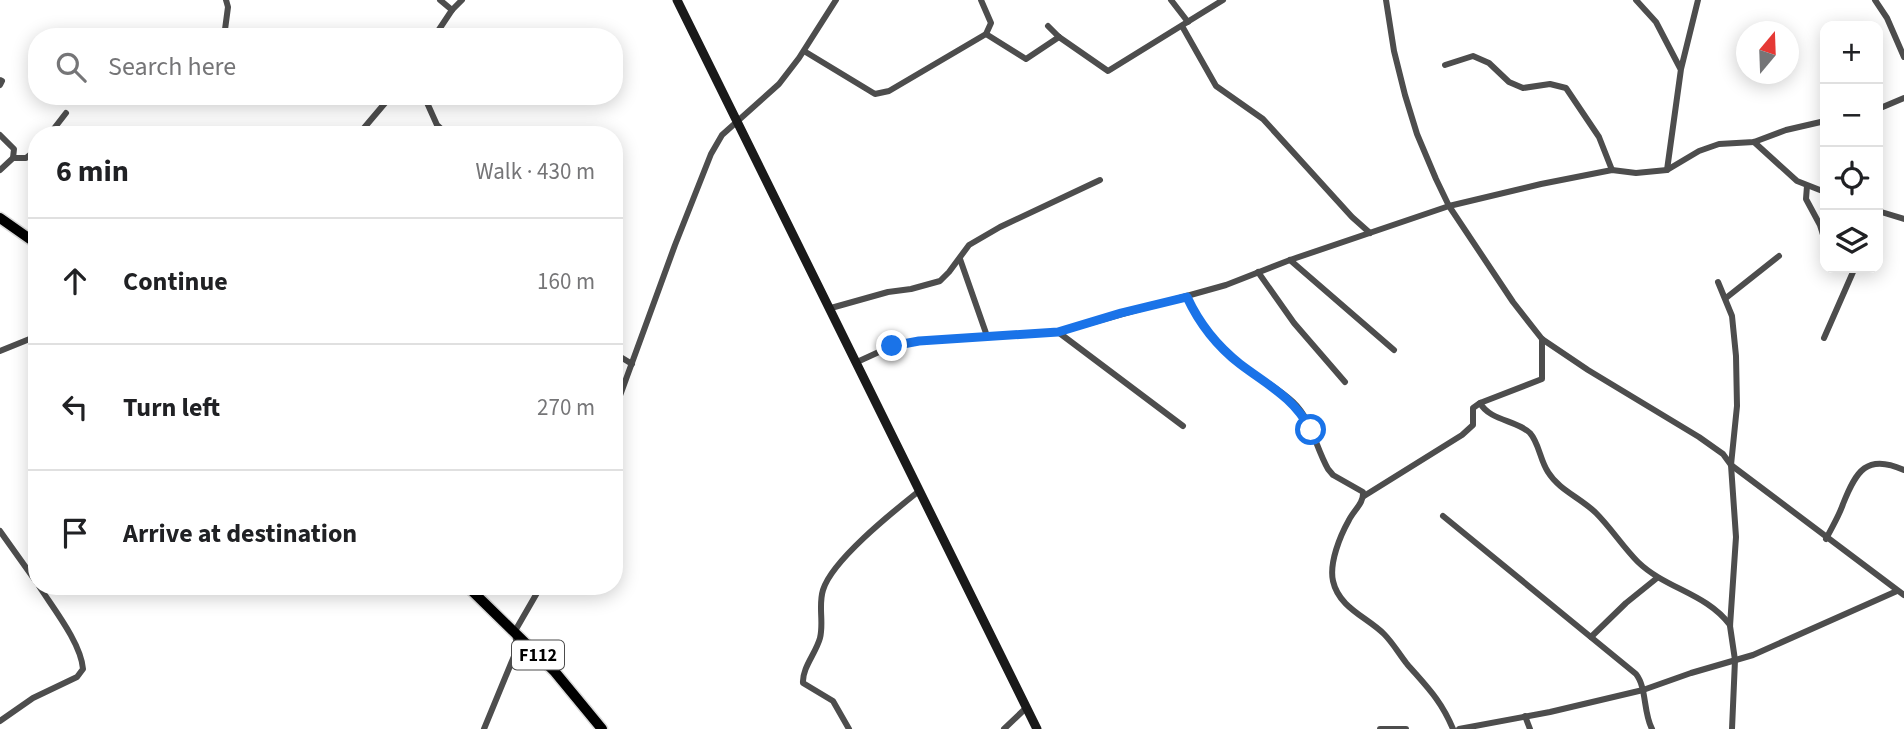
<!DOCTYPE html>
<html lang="en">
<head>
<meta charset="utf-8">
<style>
	:root { --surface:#fff; --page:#f6f6f6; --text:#202124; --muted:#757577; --line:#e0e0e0 }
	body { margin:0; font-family:"Source Sans 3",sans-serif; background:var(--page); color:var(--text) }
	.controls { position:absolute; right:21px; top:21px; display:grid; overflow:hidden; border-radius:14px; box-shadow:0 4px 18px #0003 }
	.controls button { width:63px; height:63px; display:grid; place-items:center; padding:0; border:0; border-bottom:2px solid var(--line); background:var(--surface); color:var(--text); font:35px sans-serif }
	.compass { position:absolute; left:1736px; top:21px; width:63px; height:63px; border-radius:50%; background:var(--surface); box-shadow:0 4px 18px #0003; rotate:19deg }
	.stop { position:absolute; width:21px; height:21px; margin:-16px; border:5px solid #1a73e8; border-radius:50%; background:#fff }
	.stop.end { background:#1a73e8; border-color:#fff; box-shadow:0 2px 7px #0008 }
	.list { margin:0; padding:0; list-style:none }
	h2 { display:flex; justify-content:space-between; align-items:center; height:91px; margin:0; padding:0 28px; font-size:30px }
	h2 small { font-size:23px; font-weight:400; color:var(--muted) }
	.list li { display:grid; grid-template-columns:46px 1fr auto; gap:21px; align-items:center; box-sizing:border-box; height:126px; padding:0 28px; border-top:2px solid var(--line) }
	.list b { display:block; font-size:26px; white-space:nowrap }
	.list em { font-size:23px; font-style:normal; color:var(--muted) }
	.icon { flex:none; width:38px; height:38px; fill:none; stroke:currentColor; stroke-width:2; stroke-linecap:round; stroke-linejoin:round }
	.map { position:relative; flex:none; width:1904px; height:729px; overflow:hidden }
	.search { position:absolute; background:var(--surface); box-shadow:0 4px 18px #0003; left:28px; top:28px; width:595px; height:77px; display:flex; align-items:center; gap:18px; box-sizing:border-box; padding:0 24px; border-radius:28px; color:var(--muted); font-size:26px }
	.panel { position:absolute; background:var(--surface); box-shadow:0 4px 18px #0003; left:28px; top:126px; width:595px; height:469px; border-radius:28px }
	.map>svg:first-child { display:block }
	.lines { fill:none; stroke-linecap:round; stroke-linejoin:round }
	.primary-casing { stroke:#dbdbdb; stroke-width:13 }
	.minor { stroke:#4d4d4d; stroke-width:6 }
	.secondary { stroke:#1a1a1a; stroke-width:9 }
	.primary { stroke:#000; stroke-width:10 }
	.route { stroke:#1a73e8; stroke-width:9 }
	.labels { text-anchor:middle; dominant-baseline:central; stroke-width:6; stroke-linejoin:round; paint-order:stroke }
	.shield { fill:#fff; stroke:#4c4c4c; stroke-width:2 }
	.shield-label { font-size:18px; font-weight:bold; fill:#000 }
</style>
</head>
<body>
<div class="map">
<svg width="1904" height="729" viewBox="0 0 1904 729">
	<rect width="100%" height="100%" fill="#fff"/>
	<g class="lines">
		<g class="primary-casing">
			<g id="primary">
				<polyline points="0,218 37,244"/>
				<polyline points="467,586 555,672 602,729"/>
			</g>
		</g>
		<g class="minor">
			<polyline points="440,0 452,10"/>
			<polyline points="1171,0 1188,22"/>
			<polyline points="1386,0 1394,51 1405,95 1417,134 1436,179 1449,206 1513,302 1542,339 1588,370 1699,437 1723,454 1731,465 1904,595"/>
			<polyline points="1636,0 1656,22 1680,68"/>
			<polyline points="1875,0 1887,18 1904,57"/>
			<polyline points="1048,26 1059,37 1108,71 1223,0"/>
			<polyline points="1182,26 1216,86 1263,119 1352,217 1370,233"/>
			<polyline points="986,34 1026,59 1059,37"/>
			<polyline points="224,37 228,7 226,0"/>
			<polyline points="434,37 452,10 462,0"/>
			<polyline points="804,51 875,94 889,91 986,34 991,23 981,0"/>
			<polyline points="1445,65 1473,56 1489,63 1509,82 1523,88 1550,84 1566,88 1599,137 1612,170"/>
			<polyline points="0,80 2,81 0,85"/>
			<polyline points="424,96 437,125 448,135"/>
			<polyline points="1878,109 1904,98"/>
			<polyline points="0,135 14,149 13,158 0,170"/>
			<polyline points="49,135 66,113"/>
			<polyline points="358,135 391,96"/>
			<polyline points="1754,142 1797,181 1825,192"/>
			<polyline points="13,158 26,158 37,149"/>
			<polyline points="1667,170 1681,69 1698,0"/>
			<polyline points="1807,186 1806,199 1820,225 1825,241"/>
			<polyline points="1878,211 1904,219"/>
			<polyline points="960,259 987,336"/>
			<polyline points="1290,260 1394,350"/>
			<polyline points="1258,272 1294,323 1345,382"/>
			<polyline points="1718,282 1732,316 1736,356 1737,406 1731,465 1736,537 1730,626 1735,660 1732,729"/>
			<path d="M1187,297C1199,323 1216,346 1240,364C1257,377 1277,387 1293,402C1312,420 1315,446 1328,469L1333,475L1363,492C1364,503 1354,510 1349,520C1340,536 1329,563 1333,581C1339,608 1367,617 1384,634C1393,643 1399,654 1407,664C1427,687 1441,700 1453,729"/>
			<polyline points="1726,298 1779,256"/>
			<polyline points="831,308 888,292 911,289 940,281 949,272 969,245 1000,227 1100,180"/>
			<polyline points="1058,332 1183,426"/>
			<polyline points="1824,338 1853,272 1852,268"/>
			<polyline points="0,351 37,336"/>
			<polyline points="614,353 632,364"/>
			<polyline points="857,362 892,346 919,341 1058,332 1226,285 1290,260 1449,206 1541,184 1612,170 1636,173 1667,170 1699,151 1719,144 1754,142 1786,130 1825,121"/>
			<path d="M1480,403C1490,421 1517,420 1530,433C1539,443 1540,460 1548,472C1559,490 1581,498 1596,513C1611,528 1623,547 1638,562C1666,589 1706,593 1730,625"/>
			<polyline points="614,412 675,245 711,154 722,135 779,84 799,58 836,0"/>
			<polyline points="1364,496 1462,435 1473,425 1473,408 1480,403 1542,379 1542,339"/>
			<path d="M1443,516L1636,674C1647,688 1643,712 1652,729"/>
			<polyline points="0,531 37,583"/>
			<path d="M1826,539C1832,527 1839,516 1843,504C1856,471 1867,453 1904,470"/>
			<polyline points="1591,637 1626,603 1657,578"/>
			<polyline points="1525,716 1530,729"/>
			<path d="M0,721L33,698L77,677L83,669C81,643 53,608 39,586"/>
			<polyline points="484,729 517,649 515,631 541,586"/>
			<path d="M849,729L833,701L803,683C802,668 816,653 820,638C824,622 818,606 823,590C832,560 894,511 919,491"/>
			<polyline points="1004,729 1027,707"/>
			<polyline points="1380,729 1406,729"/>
			<polyline points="1459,729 1550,712 1643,690 1691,673 1753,655 1897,591"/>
		</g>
		<polyline class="secondary" points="677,0 1037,729"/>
		<use href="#primary" class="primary"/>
	</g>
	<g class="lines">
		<path class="route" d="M892,346L919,341L1058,332L1121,313L1187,297C1199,323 1217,346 1240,364C1269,386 1293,397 1311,430"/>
	</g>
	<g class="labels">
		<rect class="shield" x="512" y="640.5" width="52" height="29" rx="5"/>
		<g class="shield-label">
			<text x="538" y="655">F112</text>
		</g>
	</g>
</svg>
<div class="controls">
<button>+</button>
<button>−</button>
<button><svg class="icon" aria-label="locate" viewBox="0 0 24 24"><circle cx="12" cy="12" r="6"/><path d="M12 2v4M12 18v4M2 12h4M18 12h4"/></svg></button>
<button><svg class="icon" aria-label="layers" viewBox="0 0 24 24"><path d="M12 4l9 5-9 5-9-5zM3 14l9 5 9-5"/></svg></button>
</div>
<svg class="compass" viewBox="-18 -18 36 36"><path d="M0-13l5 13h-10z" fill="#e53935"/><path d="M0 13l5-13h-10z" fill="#757577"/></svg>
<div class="stop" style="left:1311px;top:430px"></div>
<div class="stop end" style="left:892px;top:346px"></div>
<div class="search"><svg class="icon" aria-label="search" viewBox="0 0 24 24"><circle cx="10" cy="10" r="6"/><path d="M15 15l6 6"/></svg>Search here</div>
<section class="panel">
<h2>6 min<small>Walk · 430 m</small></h2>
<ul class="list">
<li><svg class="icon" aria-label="ahead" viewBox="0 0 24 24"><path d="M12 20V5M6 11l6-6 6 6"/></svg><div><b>Continue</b></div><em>160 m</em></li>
<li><svg class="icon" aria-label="left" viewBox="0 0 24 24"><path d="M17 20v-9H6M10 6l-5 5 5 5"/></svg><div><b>Turn left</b></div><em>270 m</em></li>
<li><svg class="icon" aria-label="arrive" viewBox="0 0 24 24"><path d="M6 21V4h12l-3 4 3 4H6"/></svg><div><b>Arrive at destination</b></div></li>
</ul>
</section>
</div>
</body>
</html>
